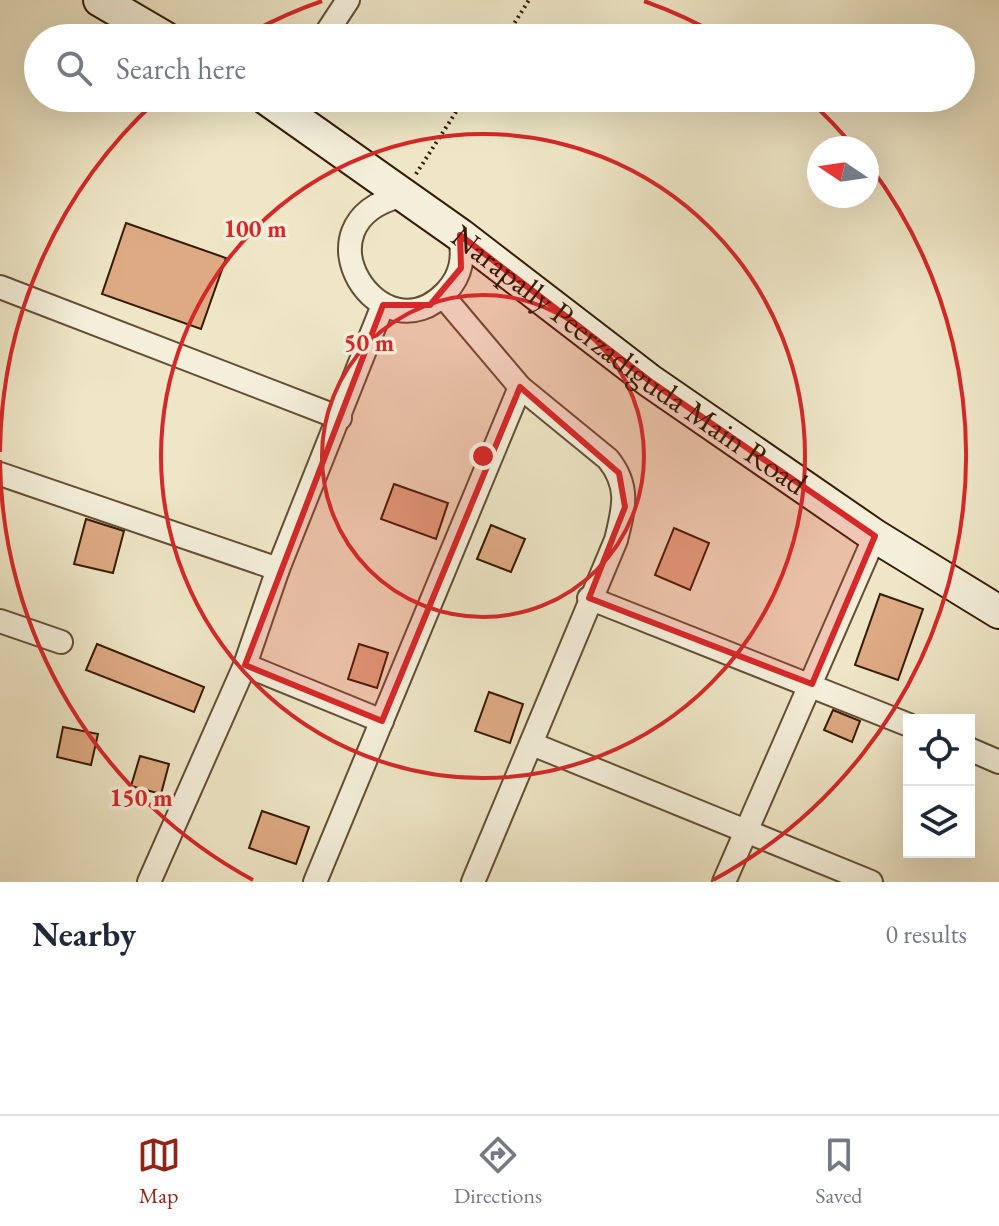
<!DOCTYPE html>
<html lang="en">
<head>
<meta charset="utf-8">
<style>
	:root { --surface:#fff; --page:#f6f6f7; --text:#1f2937; --muted:#747a83; --line:#e0e1e3; --accent:#8f2418 }
	body { margin:0; font-family:"EB Garamond",serif; background:var(--page); color:var(--text) }
	.controls { position:absolute; right:24px; bottom:24px; display:grid; overflow:hidden; border-radius:0px; box-shadow:0 8px 32px #0002 }
	.controls button { width:72px; height:72px; display:grid; place-items:center; padding:0; border:0; border-bottom:2px solid var(--line); background:var(--surface); color:var(--text); font:40px sans-serif }
	.compass { position:absolute; left:807px; top:136px; width:72px; height:72px; border-radius:50%; background:var(--surface); box-shadow:0 8px 32px #0002; rotate:283deg }
	.list { margin:0; padding:0; list-style:none }
	h2 { display:flex; justify-content:space-between; align-items:center; height:104px; margin:0; padding:0 32px; font-size:34px }
	h2 small { font-size:26px; font-weight:400; color:var(--muted) }
	.icon { flex:none; width:44px; height:44px; fill:none; stroke:currentColor; stroke-width:2; stroke-linecap:round; stroke-linejoin:round }
	.map { position:relative; flex:none; width:999px; height:882px; overflow:hidden }
	.search { position:absolute; background:var(--surface); box-shadow:0 8px 32px #0002; left:24px; right:24px; top:24px; height:88px; display:flex; align-items:center; gap:20px; box-sizing:border-box; padding:0 28px; border-radius:44px; color:var(--muted); font-size:30px }
	.sheet { height:232px; background:var(--surface) }
	nav { display:flex; justify-content:space-around; align-items:center; box-sizing:border-box; height:112px; border-top:2px solid var(--line); background:var(--surface); font-size:22px; color:var(--muted) }
	nav a { display:grid; justify-items:center; gap:4px }
	nav .on { color:var(--accent) }
	.map>svg:first-child { display:block }
	.building { fill:#deaa84; stroke:#351b03; stroke-width:2 }
	.lines { fill:none; stroke-linecap:round; stroke-linejoin:round }
	.street-casing { stroke:#634e34; stroke-width:26 }
	.secondary-casing { stroke:#351b03; stroke-width:36 }
	.path { stroke:#351b03; stroke-width:4; stroke-dasharray:2 4; stroke-linecap:butt }
	.street { stroke:#f4efda; stroke-width:22 }
	.secondary { stroke:#f4efda; stroke-width:32 }
	.marked { fill:#d62828; fill-opacity:0.2; stroke:#d62828; stroke-width:6; stroke-linejoin:round }
	.ring { fill:none; stroke:#d62828; stroke-width:4 }
	.labels { text-anchor:middle; dominant-baseline:central; stroke-width:7; stroke-linejoin:round; paint-order:stroke }
	.street-label { font-size:32px; fill:#351b03; stroke:#f4efda }
	.centre { fill:#d62828; stroke:#f4efda; stroke-width:4 }
	.ring-label { font-size:24px; text-anchor:middle; font-weight:bold; fill:#d62828; stroke:#f4efda; stroke-width:7; stroke-linejoin:round; paint-order:stroke }
</style>
</head>
<body>
<div class="map">
<svg width="999" height="882" viewBox="0 0 999 882">
	<rect width="100%" height="100%" fill="#eee6c6"/>
	<filter id="stains"><feTurbulence type="fractalNoise" baseFrequency=".0025" numOctaves="4"/><feColorMatrix values="0 0 0 0 .2 0 0 0 0 .09 0 0 0 0 .02 0 0 0 .5 -.17"/></filter>
	<radialGradient id="worn" r=".72"><stop offset=".6" stop-color="#630" stop-opacity="0"/><stop offset="1" stop-color="#630" stop-opacity=".3"/></radialGradient>
	<g class="building">
		<polygon points="126,223 226,258 201,329 102,294"/>
		<polygon points="394,484 448,503 436,539 381,519"/>
		<polygon points="86,519 124,531 113,573 74,564"/>
		<polygon points="491,525 525,539 511,572 477,559"/>
		<polygon points="674,528 709,543 690,590 655,575"/>
		<polygon points="880,594 923,609 898,680 855,665"/>
		<polygon points="97,644 204,687 194,712 86,670"/>
		<polygon points="359,644 388,653 377,688 348,679"/>
		<polygon points="489,692 523,704 510,743 475,731"/>
		<polygon points="833,710 860,721 852,742 824,730"/>
		<polygon points="63,727 98,734 91,765 57,757"/>
		<polygon points="140,756 169,764 161,794 131,786"/>
		<polygon points="262,811 309,827 296,864 249,848"/>
	</g>
	<g class="lines">
		<g class="street-casing">
			<g id="street">
				<polyline points="323,38 348,0"/>
				<path d="M401,196C292,223 382,360 446,292C462,275 464,257 460,235"/>
				<polyline points="0,287 340,418"/>
				<path d="M443,296L520,387L608,459C630,486 624,508 616,540L473,882"/>
				<polyline points="0,474 278,569"/>
				<polyline points="589,598 909,725"/>
				<polyline points="0,621 61,642"/>
				<polyline points="245,665 382,721"/>
				<polyline points="532,744 871,882"/>
				<polyline points="969,749 999,762"/>
				<polyline points="149,882 245,665 278,569 383,305"/>
				<polyline points="315,882 520,387"/>
				<polyline points="724,882 875,536"/>
			</g>
		</g>
		<g class="secondary-casing">
			<g id="secondary">
				<polyline points="100,0 165,38"/>
				<path id="s1" d="M266,98L460,235L650,381L875,536L999,612"/>
			</g>
		</g>
		<g class="path">
			<polyline points="505,38 529,0"/>
			<polyline points="416,174 465,98"/>
		</g>
		<use href="#street" class="street"/>
		<use href="#secondary" class="secondary"/>
	</g>
	<path class="marked" d="M460,235L650,381L875,536L812,684L589,598L625,507L619,473L520,387L382,721L245,665L383,305H430L461,268Z"/>
	<g class="ring">
		<circle cx="483" cy="456" r="161"/>
		<circle cx="483" cy="456" r="322"/>
		<path d="M253 880A483 483 0 0 1 0 460M0 452A483 483 0 0 1 157 100M241 38A483 483 0 0 1 322 1M644 1A483 483 0 0 1 724 38M809 100A483 483 0 0 1 853 146M869 165A483 483 0 0 1 713 880"/>
	</g>
	<g class="labels">
		<g class="street-label">
			<text stroke="none"><textPath href="#s1" startOffset="448">Narapally Peerzadiguda Main Road</textPath></text>
		</g>
	</g>
	<circle cx="483" cy="456" r="12" class="centre"/>
	<g class="ring-label">
		<text x="255" y="237">100 m</text>
		<text x="369" y="351">50 m</text>
		<text x="141" y="806">150 m</text>
	</g>
	<rect width="100%" height="100%" filter="url(#stains)"/>
	<rect width="100%" height="100%" fill="url(#worn)"/>
</svg>
<div class="controls">
<button><svg class="icon" aria-label="locate" viewBox="0 0 24 24"><circle cx="12" cy="12" r="6"/><path d="M12 2v4M12 18v4M2 12h4M18 12h4"/></svg></button>
<button><svg class="icon" aria-label="layers" viewBox="0 0 24 24"><path d="M12 4l9 5-9 5-9-5zM3 14l9 5 9-5"/></svg></button>
</div>
<svg class="compass" viewBox="-18 -18 36 36"><path d="M0-13l5 13h-10z" fill="#e53935"/><path d="M0 13l5-13h-10z" fill="#747a83"/></svg>
<div class="search"><svg class="icon" aria-label="search" viewBox="0 0 24 24"><circle cx="10" cy="10" r="6"/><path d="M15 15l6 6"/></svg>Search here</div>
</div>
<section class="sheet">
<h2>Nearby<small>0 results</small></h2>
<ul class="list">
</ul>
</section>
<nav>
<a class="on"><svg class="icon" aria-label="map" viewBox="0 0 24 24"><path d="M3 6l6-2 6 2 6-2v14l-6 2-6-2-6 2zM9 4v14M15 6v14"/></svg>Map</a>
<a><svg class="icon" aria-label="directions" viewBox="0 0 24 24"><path d="M12 3l9 9-9 9-9-9zM9 14v-3h6M13 9l2 2-2 2"/></svg>Directions</a>
<a><svg class="icon" aria-label="saved" viewBox="0 0 24 24"><path d="M7 4h10v16l-5-4-5 4z"/></svg>Saved</a>
</nav>
</body>
</html>
